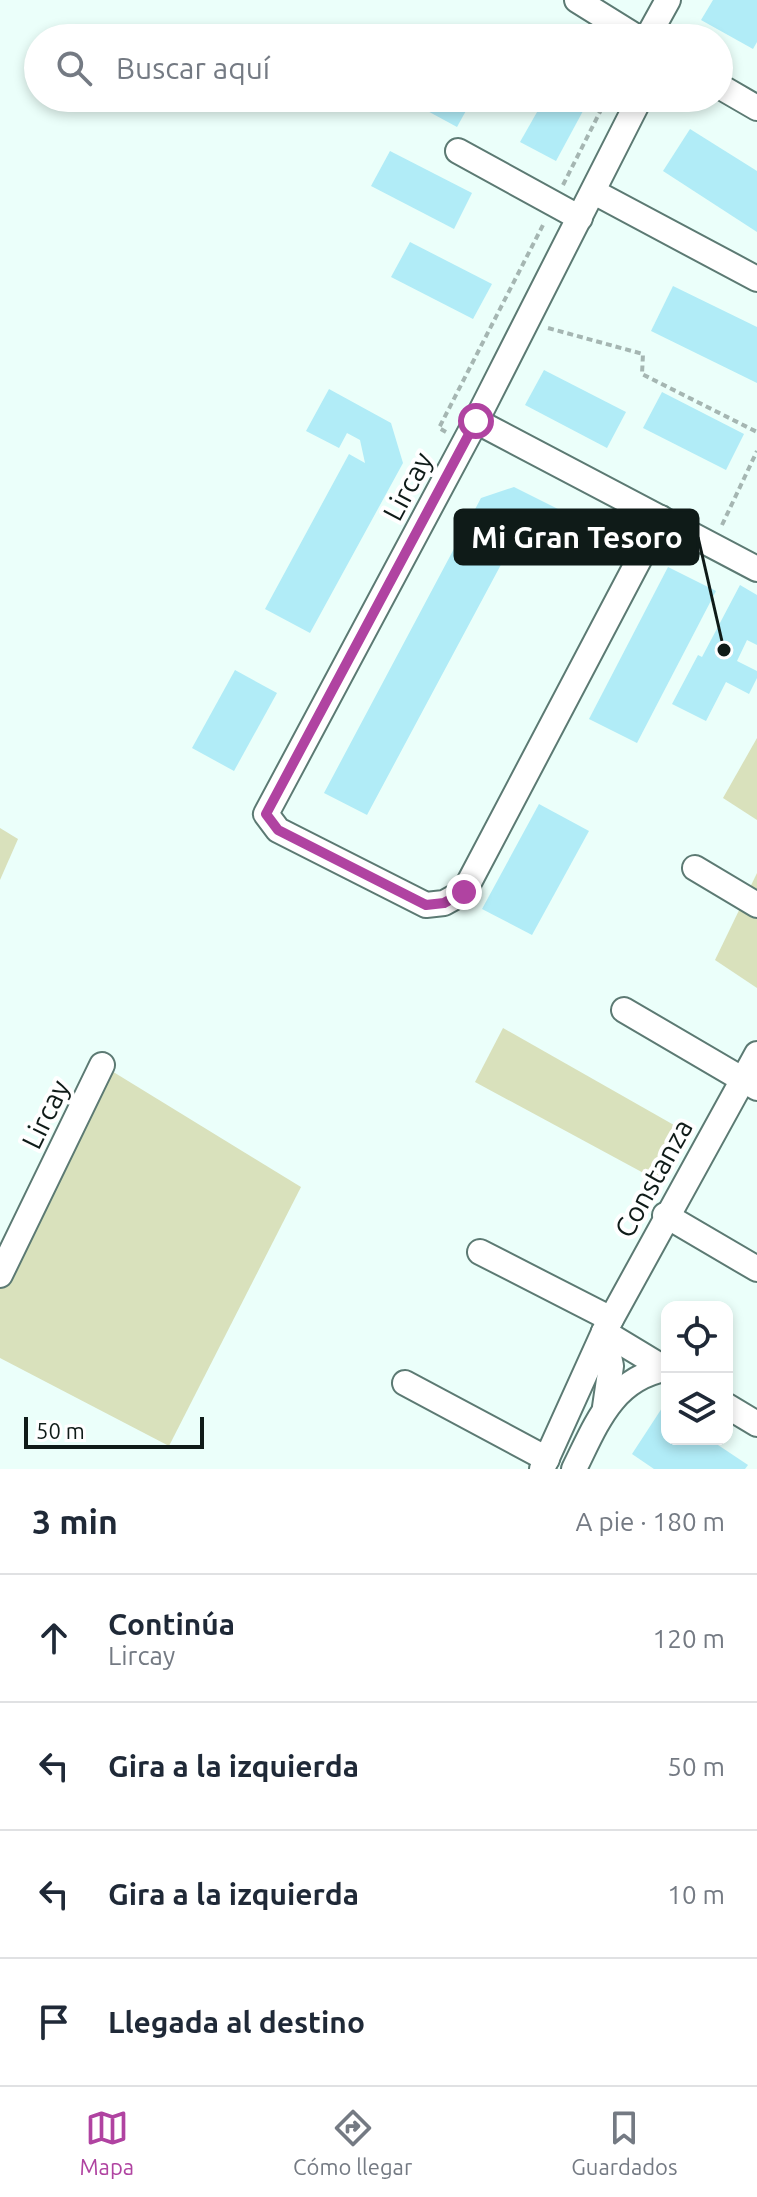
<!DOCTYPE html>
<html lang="es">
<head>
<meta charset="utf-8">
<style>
	:root { --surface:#fff; --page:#f2f2f3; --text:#1f2937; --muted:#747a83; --line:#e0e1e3; --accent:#b043a1 }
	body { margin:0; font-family:Ubuntu,sans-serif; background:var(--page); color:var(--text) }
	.controls { position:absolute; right:24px; bottom:24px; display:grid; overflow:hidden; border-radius:16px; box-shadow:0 4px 12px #0003 }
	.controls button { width:72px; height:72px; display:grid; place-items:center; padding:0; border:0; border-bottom:2px solid var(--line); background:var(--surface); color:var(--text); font:40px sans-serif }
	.scale { position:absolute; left:24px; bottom:20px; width:180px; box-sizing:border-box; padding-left:8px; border:4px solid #0f1b18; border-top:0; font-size:22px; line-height:28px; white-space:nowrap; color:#0f1b18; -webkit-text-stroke:6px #fff; paint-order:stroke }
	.stop { position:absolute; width:24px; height:24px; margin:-18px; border:6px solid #b043a1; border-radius:50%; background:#fff }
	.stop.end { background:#b043a1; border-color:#fff; box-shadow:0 2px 8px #0008 }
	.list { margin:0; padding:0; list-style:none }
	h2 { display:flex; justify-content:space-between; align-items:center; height:104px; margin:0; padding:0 32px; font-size:34px }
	h2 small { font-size:26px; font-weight:400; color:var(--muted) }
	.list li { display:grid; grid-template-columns:52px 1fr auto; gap:24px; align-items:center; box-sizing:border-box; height:128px; padding:0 32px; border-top:2px solid var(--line) }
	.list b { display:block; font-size:30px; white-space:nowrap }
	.list p { margin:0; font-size:26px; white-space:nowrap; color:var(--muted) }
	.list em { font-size:26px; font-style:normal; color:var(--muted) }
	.icon { flex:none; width:44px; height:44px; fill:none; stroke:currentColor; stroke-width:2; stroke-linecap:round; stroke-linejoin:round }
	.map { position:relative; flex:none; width:757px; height:1469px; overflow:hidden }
	.search { position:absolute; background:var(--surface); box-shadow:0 4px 12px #0003; left:24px; right:24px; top:24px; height:88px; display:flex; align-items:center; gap:20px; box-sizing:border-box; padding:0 28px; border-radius:44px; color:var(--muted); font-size:30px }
	.sheet { height:616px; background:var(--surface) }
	nav { display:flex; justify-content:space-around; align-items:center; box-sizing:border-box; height:112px; border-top:2px solid var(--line); background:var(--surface); font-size:22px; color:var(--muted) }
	nav a { display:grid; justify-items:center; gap:4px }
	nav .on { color:var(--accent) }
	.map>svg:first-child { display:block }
	.green { fill:#d9e1bc }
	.building { fill:#b1ecf7 }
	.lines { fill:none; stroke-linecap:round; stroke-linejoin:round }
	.minor-casing { stroke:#5c7a73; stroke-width:28 }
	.path { stroke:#a5b6b2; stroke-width:4; stroke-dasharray:6 4; stroke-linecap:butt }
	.minor { stroke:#fff; stroke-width:24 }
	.route { stroke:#b043a1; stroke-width:10 }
	.labels { text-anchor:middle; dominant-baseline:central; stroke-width:8; stroke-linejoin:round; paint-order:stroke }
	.street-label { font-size:28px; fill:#0f1b18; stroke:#fff }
	.leader { fill:none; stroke:#0f1b18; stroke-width:3 }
	.callout-dot { fill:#0f1b18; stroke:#fff; stroke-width:3 }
	.callout { fill:#0f1b18; stroke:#0f1b18; stroke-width:3 }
	.callout-label { font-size:30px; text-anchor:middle; font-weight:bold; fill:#fff }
</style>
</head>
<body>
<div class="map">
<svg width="757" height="1469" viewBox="0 0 757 1469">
	<rect width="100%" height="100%" fill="#ebfffa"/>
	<g class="green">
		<polygon points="757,738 757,820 723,798"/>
		<polygon points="0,828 18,839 0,880"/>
		<polygon points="757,873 757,988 715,960"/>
		<polygon points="503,1028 688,1133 662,1183 475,1082"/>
		<polygon points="102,1065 301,1187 169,1446 0,1358 0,1275"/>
	</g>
	<g class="building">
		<polygon points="713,0 757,0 757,42 753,49 701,20"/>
		<polygon points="467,27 486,38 461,38"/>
		<polygon points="428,98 473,98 457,127 422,108"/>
		<polygon points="545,98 590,98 556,161 520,142"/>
		<polygon points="690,129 757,171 757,232 663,171"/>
		<polygon points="390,151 472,193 454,229 371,186"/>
		<polygon points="410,242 492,284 473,319 391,277"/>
		<polygon points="673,286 757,327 757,383 651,331"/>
		<polygon points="544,370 626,412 607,448 525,405"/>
		<polygon points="329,389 391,423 403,463 310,633 265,609 349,454 365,463 360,440 347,433 339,448 306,431"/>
		<polygon points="662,392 744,434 726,470 643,428"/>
		<polygon points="514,487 580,520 558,565 524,548 532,533 519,527 495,535 512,544 367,815 324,793 481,498"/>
		<polygon points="668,567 716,591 637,743 589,719"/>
		<polygon points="740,585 757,595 757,645 747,640 737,661 757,671 757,678 749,694 726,682 706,721 672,704 698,655 702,657"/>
		<polygon points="235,670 277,693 234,771 192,748"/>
		<polygon points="539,804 589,831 532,935 482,909"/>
		<polygon points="662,1408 667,1411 667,1439 709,1439 748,1465 745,1469 654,1469 632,1454"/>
	</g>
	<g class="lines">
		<g class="minor-casing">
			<g id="minor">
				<polyline points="577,0 638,38"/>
				<polyline points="647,38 668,0"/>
				<polyline points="719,86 757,108"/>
				<polyline points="640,98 476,421 266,814 278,830 426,905 444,903 464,892 661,518"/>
				<polyline points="458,151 580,218"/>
				<polyline points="594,192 757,279"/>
				<polyline points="476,421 757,569"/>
				<polyline points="695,868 757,905"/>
				<polyline points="624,1010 757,1088"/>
				<polyline points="665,1215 757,1269"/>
				<polyline points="480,1252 611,1319"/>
				<polyline points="0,1275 102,1065"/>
				<polyline points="604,1332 611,1366 605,1407"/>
				<polyline points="604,1332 667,1370"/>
				<polyline points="405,1383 547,1459"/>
				<polyline points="727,1406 757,1424"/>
				<polyline points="542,1469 604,1332 757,1054"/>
				<path d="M574,1469C596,1425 612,1379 665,1369"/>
			</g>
		</g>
		<g class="path">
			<polyline points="664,107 668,98"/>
			<polyline points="563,185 607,98"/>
			<polyline points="548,328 643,354 642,374 757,432"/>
			<polyline points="446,432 439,428 543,225"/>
			<polyline points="722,525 757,451"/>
		</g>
		<use href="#minor" class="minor"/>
	</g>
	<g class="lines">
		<polyline class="route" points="464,892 444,903 426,905 278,830 266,814 476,421"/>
	</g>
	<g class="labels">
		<g class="street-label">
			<text transform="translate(407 486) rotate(-62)">Lircay</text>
			<text transform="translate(45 1114) rotate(-64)">Lircay</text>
			<text transform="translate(653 1178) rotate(-61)">Constanza</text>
		</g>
	</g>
	<path class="leader" d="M724 650L698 537"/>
	<circle class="callout-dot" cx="724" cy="650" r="8"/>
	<rect class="callout" x="455" y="510" width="243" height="54" rx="8"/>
	<g class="callout-label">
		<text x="577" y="548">Mi Gran Tesoro</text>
	</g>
</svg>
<div class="controls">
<button><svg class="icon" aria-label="locate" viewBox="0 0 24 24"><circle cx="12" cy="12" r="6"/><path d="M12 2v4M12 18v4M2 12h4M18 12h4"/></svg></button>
<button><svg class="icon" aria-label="layers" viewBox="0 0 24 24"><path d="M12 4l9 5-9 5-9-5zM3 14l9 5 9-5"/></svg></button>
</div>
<div class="scale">50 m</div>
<div class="stop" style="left:476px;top:421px"></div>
<div class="stop end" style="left:464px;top:892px"></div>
<div class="search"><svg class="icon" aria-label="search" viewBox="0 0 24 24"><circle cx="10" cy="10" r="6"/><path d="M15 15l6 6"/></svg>Buscar aquí</div>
</div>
<section class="sheet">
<h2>3 min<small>A pie · 180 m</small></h2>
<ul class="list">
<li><svg class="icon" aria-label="ahead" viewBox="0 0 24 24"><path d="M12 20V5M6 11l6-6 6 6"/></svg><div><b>Continúa</b><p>Lircay</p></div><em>120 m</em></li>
<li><svg class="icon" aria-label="left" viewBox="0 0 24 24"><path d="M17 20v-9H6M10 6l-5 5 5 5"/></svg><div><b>Gira a la izquierda</b></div><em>50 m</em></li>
<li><svg class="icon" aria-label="left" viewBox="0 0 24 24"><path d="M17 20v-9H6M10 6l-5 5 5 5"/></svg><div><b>Gira a la izquierda</b></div><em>10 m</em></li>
<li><svg class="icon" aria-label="arrive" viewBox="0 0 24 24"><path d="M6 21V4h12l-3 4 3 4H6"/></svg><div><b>Llegada al destino</b></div></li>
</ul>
</section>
<nav>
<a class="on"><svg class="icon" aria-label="map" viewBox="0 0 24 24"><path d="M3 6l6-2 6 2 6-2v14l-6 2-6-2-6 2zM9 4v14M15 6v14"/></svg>Mapa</a>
<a><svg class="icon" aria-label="directions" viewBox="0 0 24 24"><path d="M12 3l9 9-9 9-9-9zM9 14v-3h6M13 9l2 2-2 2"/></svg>Cómo llegar</a>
<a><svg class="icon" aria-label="saved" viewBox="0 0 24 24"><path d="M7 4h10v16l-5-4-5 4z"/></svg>Guardados</a>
</nav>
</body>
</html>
